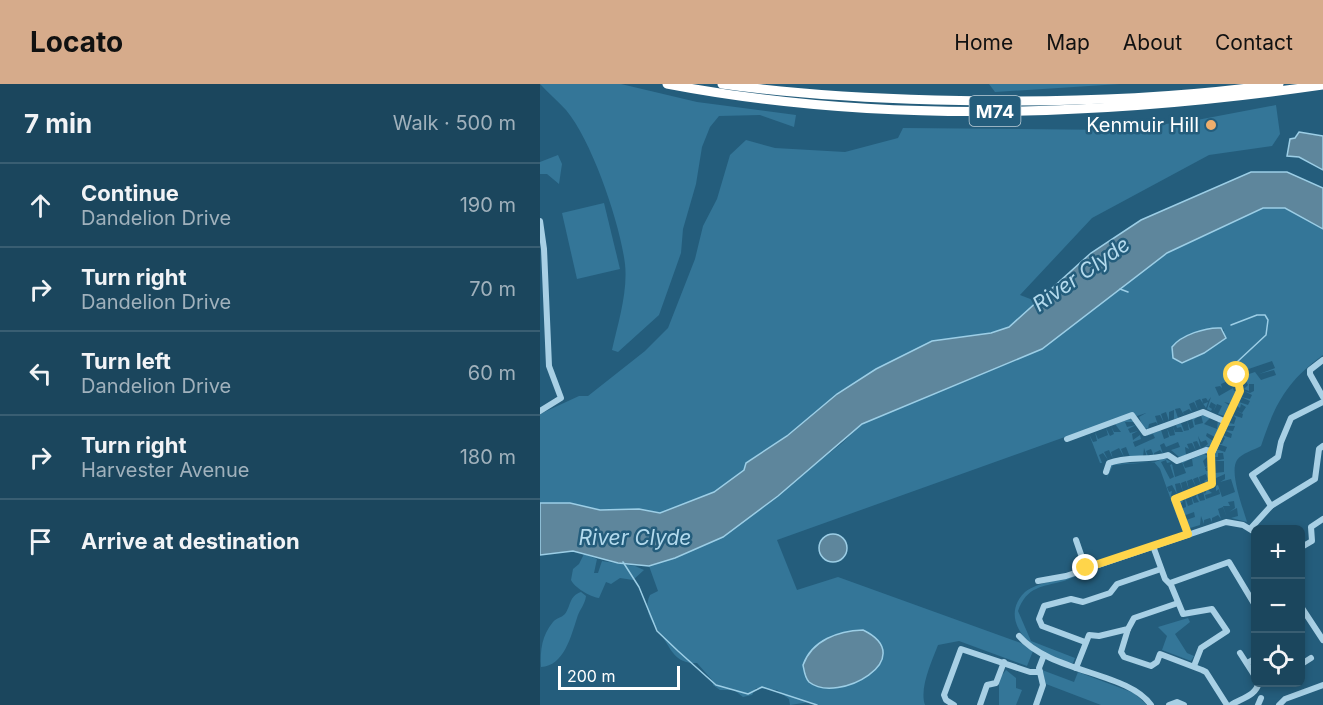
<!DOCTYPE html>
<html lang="en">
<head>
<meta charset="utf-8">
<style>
	:root { --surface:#1b465d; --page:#244d63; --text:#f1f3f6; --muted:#a0b1bc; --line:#395e72; --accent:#d6ab8b }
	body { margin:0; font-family:Inter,sans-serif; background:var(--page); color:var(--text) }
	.controls { position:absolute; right:18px; bottom:18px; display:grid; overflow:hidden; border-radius:9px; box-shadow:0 3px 9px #0003 }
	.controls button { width:54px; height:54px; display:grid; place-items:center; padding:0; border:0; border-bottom:2px solid var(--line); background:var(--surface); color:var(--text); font:30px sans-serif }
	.scale { position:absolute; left:18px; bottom:15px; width:122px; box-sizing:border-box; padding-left:6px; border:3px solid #fff; border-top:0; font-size:16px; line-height:21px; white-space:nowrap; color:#fff; -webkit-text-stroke:4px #245d7c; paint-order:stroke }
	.stop { position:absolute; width:18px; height:18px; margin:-14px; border:4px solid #ffd54a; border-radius:50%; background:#fff }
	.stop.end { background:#ffd54a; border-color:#fff; box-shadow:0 2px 6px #0008 }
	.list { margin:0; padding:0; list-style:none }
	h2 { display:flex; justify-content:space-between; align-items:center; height:78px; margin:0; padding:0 24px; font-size:26px }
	h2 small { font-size:20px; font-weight:400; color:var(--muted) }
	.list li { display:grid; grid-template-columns:39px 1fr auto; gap:18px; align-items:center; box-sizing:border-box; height:84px; padding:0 24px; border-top:2px solid var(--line) }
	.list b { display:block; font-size:22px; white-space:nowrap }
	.list p { margin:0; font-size:20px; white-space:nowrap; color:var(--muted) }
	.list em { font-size:20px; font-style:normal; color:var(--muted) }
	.icon { flex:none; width:33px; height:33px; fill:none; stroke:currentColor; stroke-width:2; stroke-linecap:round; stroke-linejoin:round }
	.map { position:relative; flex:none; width:783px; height:621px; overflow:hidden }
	header { display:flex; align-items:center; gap:36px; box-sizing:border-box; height:84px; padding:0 30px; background:var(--accent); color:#111 }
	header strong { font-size:28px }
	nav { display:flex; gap:33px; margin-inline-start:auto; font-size:21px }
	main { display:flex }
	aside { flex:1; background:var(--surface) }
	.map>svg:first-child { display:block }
	.green { fill:#347698; fill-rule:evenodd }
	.water { fill:#5e869c; stroke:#9ccee6; stroke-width:1.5 }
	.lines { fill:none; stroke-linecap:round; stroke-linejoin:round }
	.stream { stroke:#9ccee6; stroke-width:1.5 }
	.minor { stroke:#a8d0e5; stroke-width:6 }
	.highway { stroke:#fff; stroke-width:9 }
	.route { stroke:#ffd54a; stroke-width:8 }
	.poi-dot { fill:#efae6c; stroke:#245d7c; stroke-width:2 }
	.labels { text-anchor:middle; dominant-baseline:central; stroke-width:5; stroke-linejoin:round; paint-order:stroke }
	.shield { fill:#245d7c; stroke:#bdced8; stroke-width:1.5 }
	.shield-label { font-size:18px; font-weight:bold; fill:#fff }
	.poi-label { font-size:20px; fill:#fff; stroke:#245d7c; text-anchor:end }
	.water-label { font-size:21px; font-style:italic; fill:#b3daed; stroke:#245d7c }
</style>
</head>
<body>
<header>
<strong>Locato</strong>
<nav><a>Home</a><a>Map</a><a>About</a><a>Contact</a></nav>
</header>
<main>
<aside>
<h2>7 min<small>Walk · 500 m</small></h2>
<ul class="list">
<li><svg class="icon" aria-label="ahead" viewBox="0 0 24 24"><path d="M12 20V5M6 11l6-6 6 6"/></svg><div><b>Continue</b><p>Dandelion Drive</p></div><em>190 m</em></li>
<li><svg class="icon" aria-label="right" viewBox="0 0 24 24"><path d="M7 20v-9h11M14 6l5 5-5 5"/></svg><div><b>Turn right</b><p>Dandelion Drive</p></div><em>70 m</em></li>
<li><svg class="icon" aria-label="left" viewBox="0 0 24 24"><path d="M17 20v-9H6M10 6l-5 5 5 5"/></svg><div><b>Turn left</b><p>Dandelion Drive</p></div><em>60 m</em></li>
<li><svg class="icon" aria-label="right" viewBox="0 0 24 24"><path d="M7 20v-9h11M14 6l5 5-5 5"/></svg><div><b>Turn right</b><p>Harvester Avenue</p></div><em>180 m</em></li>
<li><svg class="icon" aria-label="arrive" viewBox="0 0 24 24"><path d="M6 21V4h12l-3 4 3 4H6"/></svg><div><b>Arrive at destination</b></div></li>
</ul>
</aside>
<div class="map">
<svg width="783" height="621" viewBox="0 0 783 621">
	<rect width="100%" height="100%" fill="#245d7c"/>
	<g class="green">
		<path d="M0,0H81L157,18L256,31L254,43L220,31L179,32L170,43L162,63L156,100L143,145L141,169L119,231L78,268L72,266C78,239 88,208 85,180C80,139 52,57 26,26C18,17 8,9 0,0Z"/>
		<polygon points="449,0 580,0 455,8"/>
		<polygon points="736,21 740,50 732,62 669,71 552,134 480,211 498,218 469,243 451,249 392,257 336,285 297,310 247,352 207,378 204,386 174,408 120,429 99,425 60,426 30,419 0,419 0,330 39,312 48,312 105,267 128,244 155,175 163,142 177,115 190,71 206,56 235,64 305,68 358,54 363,44 578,46 657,36"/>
		<polygon points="18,71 22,80 19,100 7,90 0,90 0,78"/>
		<polygon points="64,119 80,185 37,195 22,129"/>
		<path d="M723,124H745L783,145V271C746,298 735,320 721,362C714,366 702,369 697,376C689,388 703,424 707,438L691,434L698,432L697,424L689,428L695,424L694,417L688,418L690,422H683L687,434L683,423L678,425L681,435L678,431L672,434V438L670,434L664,436V440L661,432L660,441L650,444L646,436L655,433L654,428L643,432L638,419L641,414L643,418L639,420L641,425L646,423L645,413L648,422L653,420L651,411L654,419L659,418L656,413L657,409L660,417L665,416L663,407L665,410L667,405L672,409L665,411L666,415L680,410L679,405L676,407V402L678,401L682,413L695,408L691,395L680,398L685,395V390L676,394L675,389L684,388V377H674L684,375L683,369H678V373H674L676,365L685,368L687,363L678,360H682L685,354L682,351L691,354L692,350L684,346L693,347L695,342H686L689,339L694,340L696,334L693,331L702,334L703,330L695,326L702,329L706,323L701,320L700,324L697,322L699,318L708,321L710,317L701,313L710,315L712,311L704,307L710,309L714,307V300H709V307L704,305L708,301L705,295L702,296L703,292L715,288L721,296L736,291L734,286L719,290L735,284L732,277L688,292L690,296L681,300L682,304L680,302L675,303L679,312L693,304L694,307L699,306L693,320L684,318L692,323L684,332L678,330L682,322L677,320L673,328L676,321L671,318L669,323L672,325L671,327L667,325L671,313L668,317L666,314L662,315L663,320L668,318L666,324L660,315L655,317L658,326L654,318L649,320L652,328L649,325L643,328L644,331L640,324L635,325L638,334L634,335V326L629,328V337L626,328L621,330L624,339L620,331L615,332L618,341L616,338L609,340L608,345L603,343L599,333L606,329L597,332L592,329L237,456L257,506L298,493L481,559L493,567L487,582L419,557L398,561C392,577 379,604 385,621H277L270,618L250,621L249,615L237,606L216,604L212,611L203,613L194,606H180L173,601L172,596L157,579C136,580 132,567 122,552C114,541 102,527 110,511L118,507L109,482L183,453L301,360L322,340L502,265L627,169ZM681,244L684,246L683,257L650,276L632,263C642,249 665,245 681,244Z"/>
		<polygon points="661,331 671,333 664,340 677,345 678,336 680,340 675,353 667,349 666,352 673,357 672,361 663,364 668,360 666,356 661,358 658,352 661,365 657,357 653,358 656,367 652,359 647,360 649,365 645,363 646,371 639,373 631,366 640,363 638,358 626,363 624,359 620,361 623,370 620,366 614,369 614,372 611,365 606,367 608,372 612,372 607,373 604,364 603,373 590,373 586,363 581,365 584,373 579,364 571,368 573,375 569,366 564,368 568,376 563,369 559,371 562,379 560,379 549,350 553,358 557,357 555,348 558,355 568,351 566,344 570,352 574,350 571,342 574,348 581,348 575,340 590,335 595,338 585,338 587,343 596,341 588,345 590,349 598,347 592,350 593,356 600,351 601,355 593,358 595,363 615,354 613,350 605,352 621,346 624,355 629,353 627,344 630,352 635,351 633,342 635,348 643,348 641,343 637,344 636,341 641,339 644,347 649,346 647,336 650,345 654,343 652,335 658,332 654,336 655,341 663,339"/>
		<polygon points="664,370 668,372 663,377 665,383 669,382 665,384 666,387 669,387 667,399 664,397 668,395 666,390 659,393 661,401 658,393 653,395 656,403 652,395 647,397 649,406 646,397 641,399 643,408 640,399 635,400 637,410 632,401 627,403 629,408 632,407 631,412 642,439 637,433 620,385 614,378 573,381 566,396 572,380 615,378 624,374 631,378 627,379 626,376 621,378 630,395 634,393 630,381 632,380 635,393 646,389 642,378 649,376 643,379 645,384 653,382 652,375"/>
		<path d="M44,470L57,475L54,489H58L62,477L95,482L104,486L93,496L80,494L71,500L66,498L59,514C50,513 34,503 31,496L33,485L39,480Z"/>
		<path d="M556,485C545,489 534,493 524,497C502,503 487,502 478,527L491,557L535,574L533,579C503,579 453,539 485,508C496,498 539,491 556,485Z"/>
		<path d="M41,508L46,512C45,521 39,526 37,534C31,552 24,582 1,583C0,566 2,551 13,538C16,534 21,534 25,530C31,522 29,512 41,508Z"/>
		<polygon points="648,534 650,538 635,550 647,569 654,572 651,577 622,566 627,552 618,543"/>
		<polygon points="466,586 476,594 476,604 482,606 476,621 459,621 459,595"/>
		<polygon points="502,586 534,598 538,588 594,609 607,621 561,621 506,600"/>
	</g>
	<g class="water">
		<polygon points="759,48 783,52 783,86 759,73 747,72 750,55 755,54"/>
		<polygon points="711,88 747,88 783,104 783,145 745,124 723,124 627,169 502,265 322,340 238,412 183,453 135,474 109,482 78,479 33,467 0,471 0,419 30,419 60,426 99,425 120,429 174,408 204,386 206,379 247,352 297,310 336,285 392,257 451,249 469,243 551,169 601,136"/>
		<path d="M681,244L686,254L664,269L642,279L633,274L632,263C641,251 666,243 681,244Z"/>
		<circle cx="293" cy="464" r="14"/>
		<path d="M323,546C381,574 298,621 269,598C265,594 264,586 263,581C272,556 298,547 323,546Z"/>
	</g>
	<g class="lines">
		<g class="stream">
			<polyline points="580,205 588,208"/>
			<polyline points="691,241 717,231 725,231 728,236 726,251 697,278"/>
			<polyline points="83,478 99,503 117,547 138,567 176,601 208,610 222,603 277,621"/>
		</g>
		<g class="minor">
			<polyline points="0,137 4,165 9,282 21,314 0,327"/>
			<polyline points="783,276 770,286 770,290 783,313"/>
			<polyline points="527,355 592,331 605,349 663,328 686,338"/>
			<path d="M566,388L569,379C587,372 609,377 628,371L637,377L666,366L672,367"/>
			<polyline points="731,422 712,391 738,373 741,358 751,334 783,318"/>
			<polyline points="711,444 731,422 775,395 779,365 783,362"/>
			<polyline points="648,450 635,415 672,400 671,371 700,307 697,291 705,288"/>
			<polyline points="536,456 546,485"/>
			<polyline points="613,462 625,495 631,501 643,530 672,525 687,547 661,564 654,582"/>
			<polyline points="760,464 772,457 771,443 783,435"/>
			<polyline points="498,497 526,492 686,438 703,441 716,449"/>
			<polyline points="630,499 689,478 716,523"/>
			<polyline points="760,521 783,556"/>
			<polyline points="588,545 581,568 584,573 611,582 617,578 620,570 662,586 666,588 687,621"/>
			<path d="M479,552C511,589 588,588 611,621"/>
			<polyline points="545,558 502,542 499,535 504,522 531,515 543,518 570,509 577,500 621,485"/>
			<polyline points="700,569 716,594"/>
			<polyline points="707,579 716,574"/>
			<polyline points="760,581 771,574"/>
			<polyline points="536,584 549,551 559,552 588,545 594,534 638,519"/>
			<polyline points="414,621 406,616 404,611 421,565 490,588 500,588"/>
			<polyline points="440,621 447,601 456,599 464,578"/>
			<polyline points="496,621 503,601 499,584 504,571"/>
			<polyline points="629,621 637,618 644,621"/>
			<path d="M691,621C702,614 716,612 719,598"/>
			<polyline points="718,621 721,614"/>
			<polyline points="739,621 745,615 783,601"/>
		</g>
		<g class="highway">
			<path d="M127,0C341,41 568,32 783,1"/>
			<path d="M182,0C252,10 323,14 395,16C510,19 625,16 739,0"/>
		</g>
	</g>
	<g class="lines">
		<polyline class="route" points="546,484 648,450 635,415 672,400 671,369 700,307 697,291"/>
	</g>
	<circle class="poi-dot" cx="671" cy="41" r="6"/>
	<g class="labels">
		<rect class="shield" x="429.5" y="12" width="51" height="30" rx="4.5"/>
		<g class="shield-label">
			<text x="455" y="27">M74</text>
		</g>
		<g class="poi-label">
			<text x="659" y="41">Kenmuir Hill</text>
		</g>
		<g class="water-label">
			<text transform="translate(541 190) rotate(-35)">River Clyde</text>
			<text x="95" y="453">River Clyde</text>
		</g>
	</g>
</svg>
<div class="controls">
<button>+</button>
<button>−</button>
<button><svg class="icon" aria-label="locate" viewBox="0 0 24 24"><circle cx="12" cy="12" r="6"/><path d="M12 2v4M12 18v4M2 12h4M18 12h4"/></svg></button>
</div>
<div class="scale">200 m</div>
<div class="stop" style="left:697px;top:291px"></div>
<div class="stop end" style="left:546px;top:484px"></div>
</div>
</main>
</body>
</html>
